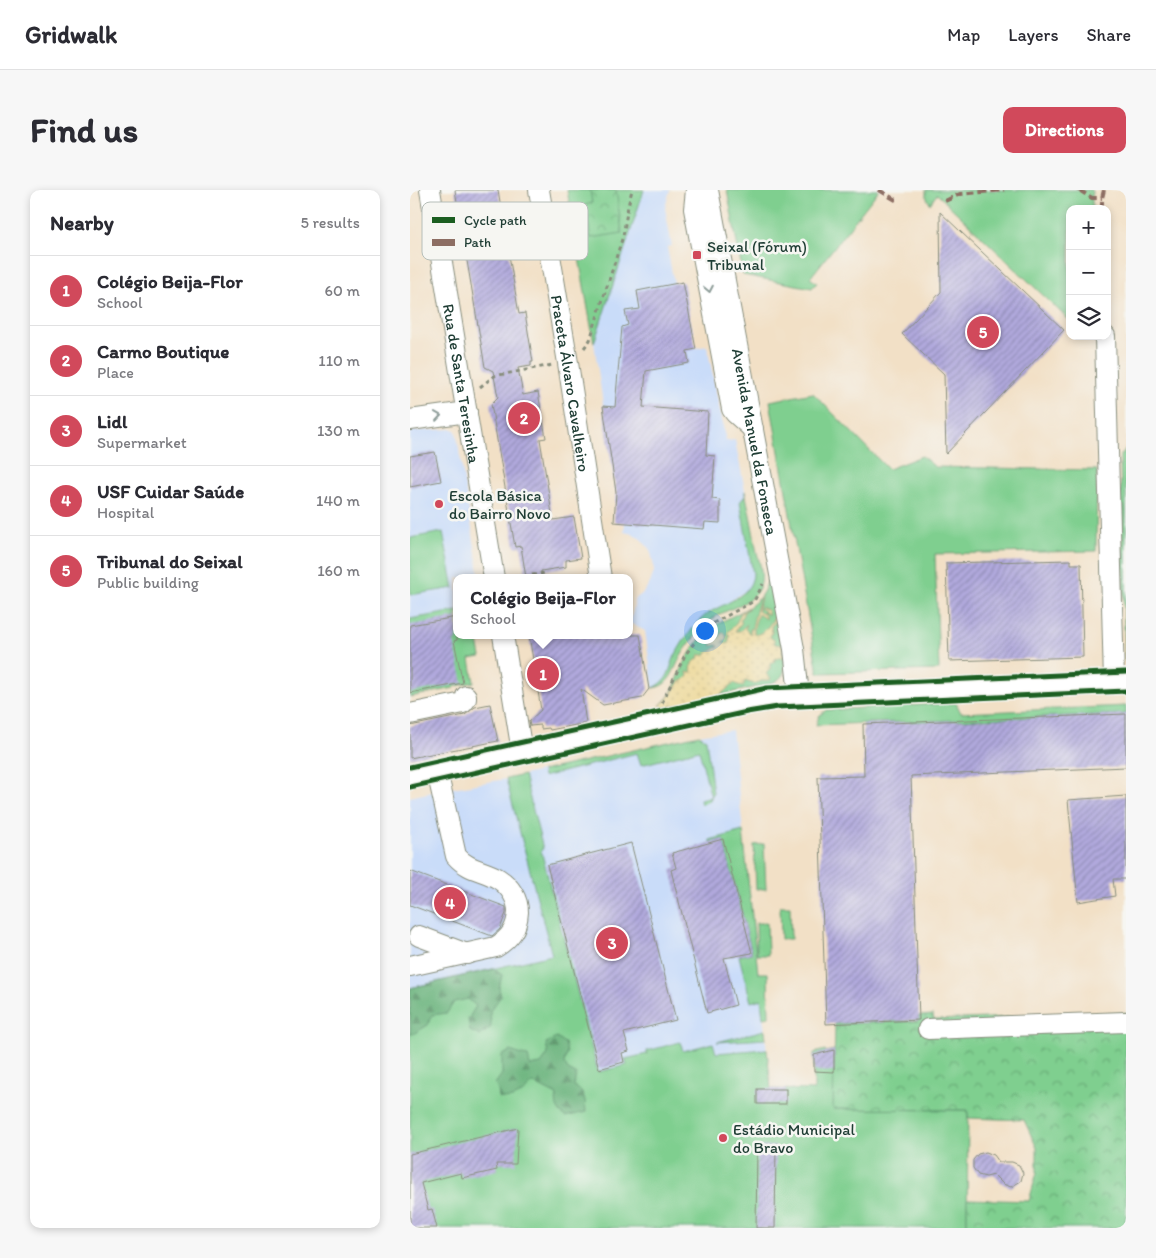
<!DOCTYPE html>
<html lang="en">
<head>
<meta charset="utf-8">
<style>
	:root { --surface:#fff; --page:#f7f7f7; --text:#2b2b33; --muted:#7c7c81; --line:#e1e1e2; --accent:#d1495b }
	body { margin:0; font-family:Itim,sans-serif; background:var(--page); color:var(--text) }
	.controls { position:absolute; right:15px; top:15px; display:grid; overflow:hidden; border-radius:10px; box-shadow:0 2px 8px #0003 }
	.controls button { width:45px; height:45px; display:grid; place-items:center; padding:0; border:0; border-bottom:1px solid var(--line); background:var(--surface); color:var(--text); font:25px sans-serif }
	.you { position:absolute; left:294px; top:440px; width:18px; height:18px; margin:-12px; border:4px solid #fff; border-radius:50%; background:#1a73e8; box-shadow:0 0 0 8px #1a73e833 }
	.badge { display:grid; place-items:center; width:32px; height:32px; border-radius:50%; background:var(--accent); color:#fff; font-size:16px; font-weight:700 }
	.pin { position:absolute; translate:-50% -50%; border:2px solid #fff; box-shadow:0 1px 5px #0006 }
	.popup { position:absolute; left:43px; top:384px; width:180px; height:65px; box-sizing:border-box; display:grid; place-content:center; border-radius:10px; background:var(--surface); filter:drop-shadow(0 1px 4px #0005); font-size:16px; white-space:nowrap; color:var(--muted) }
	.popup b { font-size:19px; color:var(--text) }
	.popup::after { content:''; position:absolute; left:50%; top:100%; margin-left:-10px; border:10px solid transparent; border-top-color:var(--surface) }
	.list { margin:0; padding:0; list-style:none }
	h2 { display:flex; justify-content:space-between; align-items:center; height:65px; margin:0; padding:0 20px; font-size:21px }
	h2 small { font-size:16px; font-weight:400; color:var(--muted) }
	.list li { display:grid; grid-template-columns:32px 1fr auto; gap:15px; align-items:center; box-sizing:border-box; height:70px; padding:0 20px; border-top:1px solid var(--line) }
	.list b { display:block; font-size:19px; white-space:nowrap }
	.list p { margin:0; font-size:16px; white-space:nowrap; color:var(--muted) }
	.list em { font-size:16px; font-style:normal; color:var(--muted) }
	.icon { flex:none; width:28px; height:28px; fill:none; stroke:currentColor; stroke-width:2; stroke-linecap:round; stroke-linejoin:round }
	.map { position:relative; flex:none; width:716px; height:1038px; overflow:hidden; border-radius:10px }
	header { display:flex; align-items:center; gap:30px; box-sizing:border-box; height:70px; padding:0 25px; background:var(--surface); border-bottom:1px solid var(--line) }
	header strong { font-size:24px }
	nav { display:flex; gap:28px; margin-inline-start:auto; font-size:18px }
	.intro { display:flex; align-items:center; justify-content:space-between; box-sizing:border-box; height:120px; padding:0 30px }
	h1 { margin:0; font-size:35px }
	.button { padding:12px 22px; border-radius:10px; background:var(--accent); color:#fff; font-size:18px; font-weight:700 }
	main { display:flex; gap:30px; padding:0 30px }
	aside { flex:1; background:var(--surface); border-radius:10px; box-shadow:0 2px 8px #0003 }
	.map>svg:first-child { display:block }
	.built { fill:#c9dcf9 }
	.grass { fill:#7fcf8f; stroke:#4f8662 }
	.forest { fill:url(#forest-firs); stroke:#437857 }
	.sand { fill:url(#sand-dots); stroke:#868c69 }
	.park { fill:url(#park-crowns); stroke:#4f8662 }
	.building { fill:url(#building-hatch) }
	.lines { fill:none; stroke-linecap:round; stroke-linejoin:round }
	.minor-casing { stroke:#888e7d; stroke-width:22 }
	.path { stroke:#888e7d; stroke-width:3; stroke-dasharray:4 4; stroke-linecap:butt }
	.minor { stroke:#fff; stroke-width:20 }
	.quiet { stroke:#8d6e63; stroke-width:4; stroke-dasharray:8 4; stroke-linecap:butt }
	.cycleway-casing { stroke:#f6f6f2; stroke-width:8 }
	.cycleway { stroke:#1b5e20; stroke-width:5 }
	.oneway { stroke:#8f9e9a }
	.poi-dot { fill:#d1495b; stroke:#f6f6f2; stroke-width:2 }
	.labels { text-anchor:middle; dominant-baseline:central; stroke-width:5; stroke-linejoin:round; paint-order:stroke }
	.poi-label { font-size:16px; fill:#1f3d34; stroke:#f6f6f2; text-anchor:start }
	.street-label { font-size:16px; fill:#1f3d34; stroke:#f6f6f2 }
	.key { fill:#f6f6f2; stroke:#b6beb9; stroke-width:1 }
	.key-label { font-size:14px; fill:#1f3d34 }
</style>
</head>
<body>
<header>
<strong>Gridwalk</strong>
<nav><a>Map</a><a>Layers</a><a>Share</a></nav>
</header>
<div class="intro"><h1>Find us</h1><a class="button">Directions</a></div>
<main>
<aside>
<h2>Nearby<small>5 results</small></h2>
<ul class="list">
<li><span class="badge">1</span><div><b>Colégio Beija-Flor</b><p>School</p></div><em>60 m</em></li>
<li><span class="badge">2</span><div><b>Carmo Boutique</b><p>Place</p></div><em>110 m</em></li>
<li><span class="badge">3</span><div><b>Lidl</b><p>Supermarket</p></div><em>130 m</em></li>
<li><span class="badge">4</span><div><b>USF Cuidar Saúde</b><p>Hospital</p></div><em>140 m</em></li>
<li><span class="badge">5</span><div><b>Tribunal do Seixal</b><p>Public building</p></div><em>160 m</em></li>
</ul>
</aside>
<div class="map">
<svg width="716" height="1038" viewBox="0 0 716 1038">
	<defs>
		<pattern id="forest-firs" width="22" height="20" patternUnits="userSpaceOnUse" patternTransform="scale(1.25)"><rect width="22" height="20" fill="#67b27a"/><path d="M5 1l3.5 6h-7zM16 11l3.5 6h-7z" fill="#549265"/></pattern>
		<pattern id="sand-dots" width="8" height="8" patternUnits="userSpaceOnUse" patternTransform="scale(1.25)"><rect width="8" height="8" fill="#eeda9e"/><path d="M2 2h.1M6 6h.1" fill="none" stroke="#ccbc89" stroke-width="1.8" stroke-linecap="round"/></pattern>
		<pattern id="park-crowns" width="20" height="18" patternUnits="userSpaceOnUse" patternTransform="scale(1.25)"><rect width="20" height="18" fill="#7fcf8f"/><path d="M2 6a3 3 0 1 1 6 0M12 15a3 3 0 1 1 6 0" fill="none" stroke="#67a976"/></pattern>
		<pattern id="building-hatch" width="6" height="6" patternUnits="userSpaceOnUse" patternTransform="scale(1.25)"><rect width="6" height="6" fill="#b1a9dd"/><path d="M-1 1l2-2M0 6l6-6M5 7l2-2" fill="none" stroke="#8f8bb4"/></pattern>
	</defs>
	<rect width="100%" height="100%" fill="#f6f6f2"/>
	<filter id="ink" filterUnits="userSpaceOnUse"><feTurbulence type="fractalNoise" baseFrequency=".02" numOctaves="2"/><feDisplacementMap in="SourceGraphic" scale="10" xChannelSelector="R" yChannelSelector="G"/><feConvolveMatrix kernelMatrix="1 2 1 2 8 2 1 2 1" color-interpolation-filters="sRGB"/></filter>
	<filter id="wash" filterUnits="userSpaceOnUse"><feTurbulence type="fractalNoise" baseFrequency=".0096" numOctaves="4" result="noise"/><feDisplacementMap in="SourceGraphic" scale="20" xChannelSelector="R" yChannelSelector="G"/><feGaussianBlur stdDeviation="1.12" result="paint"/><feColorMatrix in="noise" values="0 0 0 0 0 0 0 0 0 0 0 0 0 0 0 0 0 1.4 0 .05"/><feComposite in="paint" operator="in"/></filter>
	<g filter="url(#wash)">
		<rect width="100%" height="100%" fill="#f2e0c6"/>
		<g class="built">
			<polygon points="234,0 260,0 255,18 262,56 257,57 264,93 273,92 286,158 297,156 316,251 325,250 335,301 335,306 330,313 343,384 342,392 338,399 319,412 278,445 265,466 256,489 250,494 243,498 235,441 220,433 224,417 224,410 233,403 240,393 244,382 243,371 240,360 232,350 223,344 214,342 215,332 204,332 206,302 184,153"/>
			<polygon points="43,239 46,241 70,388 47,388 47,421 0,429 0,241"/>
			<polygon points="322,540 361,899 182,921 141,765 0,798 0,607 31,600 96,589 289,545"/>
		</g>
		<g class="grass">
			<polygon points="157,0 234,0 184,153"/>
			<polygon points="317,0 469,0 400,88 407,93 402,98 333,85"/>
			<polygon points="516,0 682,0 682,19 660,19 660,131 527,4 520,14 516,6"/>
			<polygon points="403,203 478,279 512,266 525,277 687,280 686,361 525,364 529,480 408,483 360,211"/>
			<polygon points="716,258 716,473 715,472 710,267"/>
			<path d="M335,301C339,320 343,339 346,358C348,368 353,381 351,392C346,415 317,417 301,430C289,441 278,454 270,468C263,481 260,496 243,498C261,490 258,479 266,464C272,452 281,440 290,430C306,413 341,411 343,384L330,312L335,306Z"/>
			<polygon points="33,342 44,398 0,405 0,348"/>
			<path d="M359,384L375,473C375,485 371,490 359,494L254,518L250,515C264,504 266,491 273,476C279,464 287,451 297,442C322,420 353,423 359,384Z"/>
			<polygon points="47,421 47,445 67,445 71,467 60,469 64,492 46,496 44,498 0,507 0,429"/>
			<polygon points="546,513 551,523 716,516 716,524 406,535 409,526 416,520"/>
			<polygon points="289,545 296,549 303,603 300,610 291,615 290,610 301,607 289,560 231,575 227,563 133,587 132,581"/>
			<polygon points="114,585 133,659 131,660 188,882 217,875 215,869 237,864 237,861 270,852 273,861 303,853 306,863 357,859 361,899 404,900 404,863 415,860 416,862 424,860 424,919 558,920 557,1038 18,1038 0,964 0,798 142,765 96,589"/>
			<polygon points="333,641 348,783 358,783 359,827 353,828 351,809 341,812 329,766 342,763 313,649 300,652 300,650"/>
			<polygon points="354,654 356,699 346,699 344,655"/>
			<polygon points="370,716 380,716 381,749 371,749"/>
			<polygon points="346,733 357,733 358,765 347,765"/>
			<polygon points="355,840 356,849 307,852"/>
		</g>
		<g class="forest">
			<polygon points="84,779 92,785 89,798 91,806 80,821 81,837 70,846 60,841 58,829 66,816 58,809 44,812 37,823 22,825 18,835 3,844 0,844 0,798"/>
			<path d="M146,848L155,853L157,863L154,873L158,880L166,884L164,896C176,904 175,909 176,922L155,927C147,920 145,915 147,905L123,893C111,904 106,911 89,908L88,900L85,894L92,884V865L101,861L111,865L118,866L120,876L131,874L138,864L136,853Z"/>
		</g>
		<path class="sand" d="M351,406L348,421L353,424L354,421L350,419L351,417L358,421V425L355,422L354,424L356,429L348,424C346,431 342,439 345,445C355,443 361,433 366,425L367,431L361,436L362,442L360,447L364,450L365,454L372,455L374,469L371,466L365,469L364,472L360,474V479L356,484L361,488L360,490H354L344,494L335,491L333,497L324,493L310,505L254,518L250,515L256,510L269,492L274,490L278,486L277,482H281L282,473L288,469L289,465H294L309,456L306,455L301,456L303,451L302,446L306,445L309,448L312,442L315,443L317,448L313,452L318,454L320,445L317,443L326,434L331,422L339,418L334,422L330,431L332,432L325,441H330L337,434L335,439L340,444V439H342C342,435 349,410 351,406Z"/>
		<g class="park">
			<polygon points="180,0 206,0 212,43 181,48 175,15 182,13"/>
			<polygon points="716,823 716,1038 557,1038 557,1009 619,1011 627,982 627,958 614,930 558,928 558,920 423,919 425,834 509,831 509,826 523,825 524,830"/>
		</g>
		<g id="blocks">
			<g class="building">
				<polygon points="45,0 88,0 109,124 115,123 123,172 121,172 121,176 108,178 113,205 128,202 136,248 130,249 143,330 164,327 171,368 156,370 156,377 131,381 132,388 116,388 111,356 105,357 81,214 88,207 83,181 75,177"/>
				<polygon points="530,22 654,140 536,264 534,184 492,144 531,102"/>
				<polygon points="273,92 286,159 277,161 279,173 236,181 233,217 298,222 296,265 305,266 302,309 310,310 310,333 295,332 294,339 204,332 206,302 193,216 205,217 212,137 218,135 215,121 230,119 227,101"/>
				<polygon points="25,262 31,291 0,297 0,266"/>
				<polygon points="661,370 661,374 671,374 673,467 539,471 536,373"/>
				<polygon points="47,427 47,450 44,451 53,493 0,503 0,435"/>
				<polygon points="119,445 169,445 169,447 183,445 230,445 239,499 232,508 193,515 171,499 176,533 140,540 139,538 131,539 131,535 120,536 119,531 131,520"/>
				<polygon points="80,514 88,551 0,568 0,536 55,525 65,517"/>
				<polygon points="716,524 716,577 501,586 509,830 416,834 408,587 454,586 453,534"/>
				<polygon points="716,606 716,689 703,689 705,706 668,712 658,610"/>
				<polygon points="313,649 342,763 314,768 326,815 297,823 261,680 266,678 262,663"/>
				<polygon points="221,653 266,830 214,843 219,861 212,863 214,872 189,879 137,675"/>
				<polygon points="0,681 96,717 96,723 90,739 82,746 0,715"/>
				<polygon points="424,860 424,882 404,881 404,865"/>
				<rect x="347" y="899" width="29" height="15"/>
				<polygon points="108,938 106,974 86,974 87,980 52,988 51,983 11,993 18,1020 22,1019 27,1038 0,1038 0,964"/>
				<polygon points="366,956 365,1038 346,1038 347,957"/>
				<polygon points="576,962 584,965 589,972 602,972 609,975 613,983 611,991 601,997 593,994 584,985 576,987 568,985 563,978 563,970 568,964"/>
			</g>
		</g>
	</g>
	<g filter="url(#ink)">
		<use href="#blocks" fill-opacity="0" stroke="#888e7d" stroke-width="1"/>
		<g class="lines">
			<g class="minor-casing">
				<g id="minor">
					<path id="s1" d="M20,0L84,388"/>
					<path id="s2" d="M129,0L158,173L191,388"/>
					<polyline points="286,0 284,19 322,219 325,223 343,239"/>
					<path id="s3" d="M298,0L384,459L389,505"/>
					<polyline points="695,146 704,492"/>
					<polyline points="0,230 57,222"/>
					<polyline points="93,445 112,562"/>
					<polyline points="0,524 53,513 56,509 56,506"/>
					<polyline points="0,587 333,513 372,506 716,491"/>
					<polyline points="9,746 57,764"/>
					<path d="M0,776L86,757C100,748 107,739 108,722C108,716 106,709 103,704C88,678 63,686 46,666L27,581"/>
					<polyline points="518,839 716,832"/>
				</g>
			</g>
			<g class="path">
				<polyline points="174,158 180,150 213,46 218,16 222,0"/>
				<polyline points="70,197 84,186 142,175"/>
				<polyline points="116,388 116,386 135,383 135,388"/>
				<polyline points="163,388 172,386"/>
				<polyline points="252,513 275,465 288,448 298,436 344,411 353,394"/>
			</g>
			<use href="#minor" class="minor"/>
			<g class="quiet">
				<polyline points="469,0 489,12"/>
				<polyline points="669,0 682,8 692,8"/>
				<polyline points="535,11 550,4 594,0"/>
				<polyline points="692,19 692,8 694,0"/>
			</g>
			<g class="cycleway-casing">
				<g id="cycleway">
					<polyline points="0,577 357,498 716,482"/>
					<polyline points="0,597 337,522 368,517 716,501"/>
				</g>
			</g>
			<use href="#cycleway" class="cycleway"/>
		</g>
		<defs><path id="oneway-chevron" d="M-2-3.5L2.5 0L-2 3.5" fill="none" stroke-width="1.6" stroke-linecap="round" stroke-linejoin="round" transform="scale(1.25)"/></defs>
		<g class="oneway">
			<use href="#oneway-chevron" transform="translate(299 99) rotate(79)"/>
			<use href="#oneway-chevron" transform="translate(28 226) rotate(-8)"/>
		</g>
	</g>
	<g class="poi-dot">
		<rect x="282" y="60" width="10" height="10" rx="2.5"/>
		<circle cx="29" cy="314" r="5"/>
		<circle cx="313" cy="948" r="5"/>
	</g>
	<g class="labels">
		<g class="poi-label">
			<text x="297" y="56">Seixal (Fórum)<tspan x="297" dy="18">Tribunal</tspan></text>
			<text x="39" y="305">Escola Básica<tspan x="39" dy="18">do Bairro Novo</tspan></text>
			<text x="323" y="939">Estádio Municipal<tspan x="323" dy="18">do Bravo</tspan></text>
		</g>
		<g class="street-label">
			<text stroke="none"><textPath href="#s1" startOffset="196">Rua de Santa Teresinha</textPath></text>
			<text stroke="none"><textPath href="#s2" startOffset="196">Praceta Álvaro Cavalheiro</textPath></text>
			<text stroke="none"><textPath href="#s3" startOffset="256">Avenida Manuel da Fonseca</textPath></text>
		</g>
	</g>
	<rect x="12" y="12" width="166" height="58" rx="8" class="key"/>
	<rect x="22" y="27" width="23" height="6" fill="#1b5e20"/>
	<rect x="22" y="49" width="23" height="7" fill="#8d6e63"/>
	<g class="key-label">
		<text x="54" y="35">Cycle path</text>
		<text x="54" y="57">Path</text>
	</g>
</svg>
<div class="controls">
<button>+</button>
<button>−</button>
<button><svg class="icon" aria-label="layers" viewBox="0 0 24 24"><path d="M12 4l9 5-9 5-9-5zM3 14l9 5 9-5"/></svg></button>
</div>
<div class="you"></div>
<div class="pin badge" style="left:133px;top:484px">1</div>
<div class="popup"><b>Colégio Beija-Flor</b>School</div>
<div class="pin badge" style="left:114px;top:228px">2</div>
<div class="pin badge" style="left:202px;top:753px">3</div>
<div class="pin badge" style="left:40px;top:713px">4</div>
<div class="pin badge" style="left:573px;top:142px">5</div>
</div>
</main>
</body>
</html>
